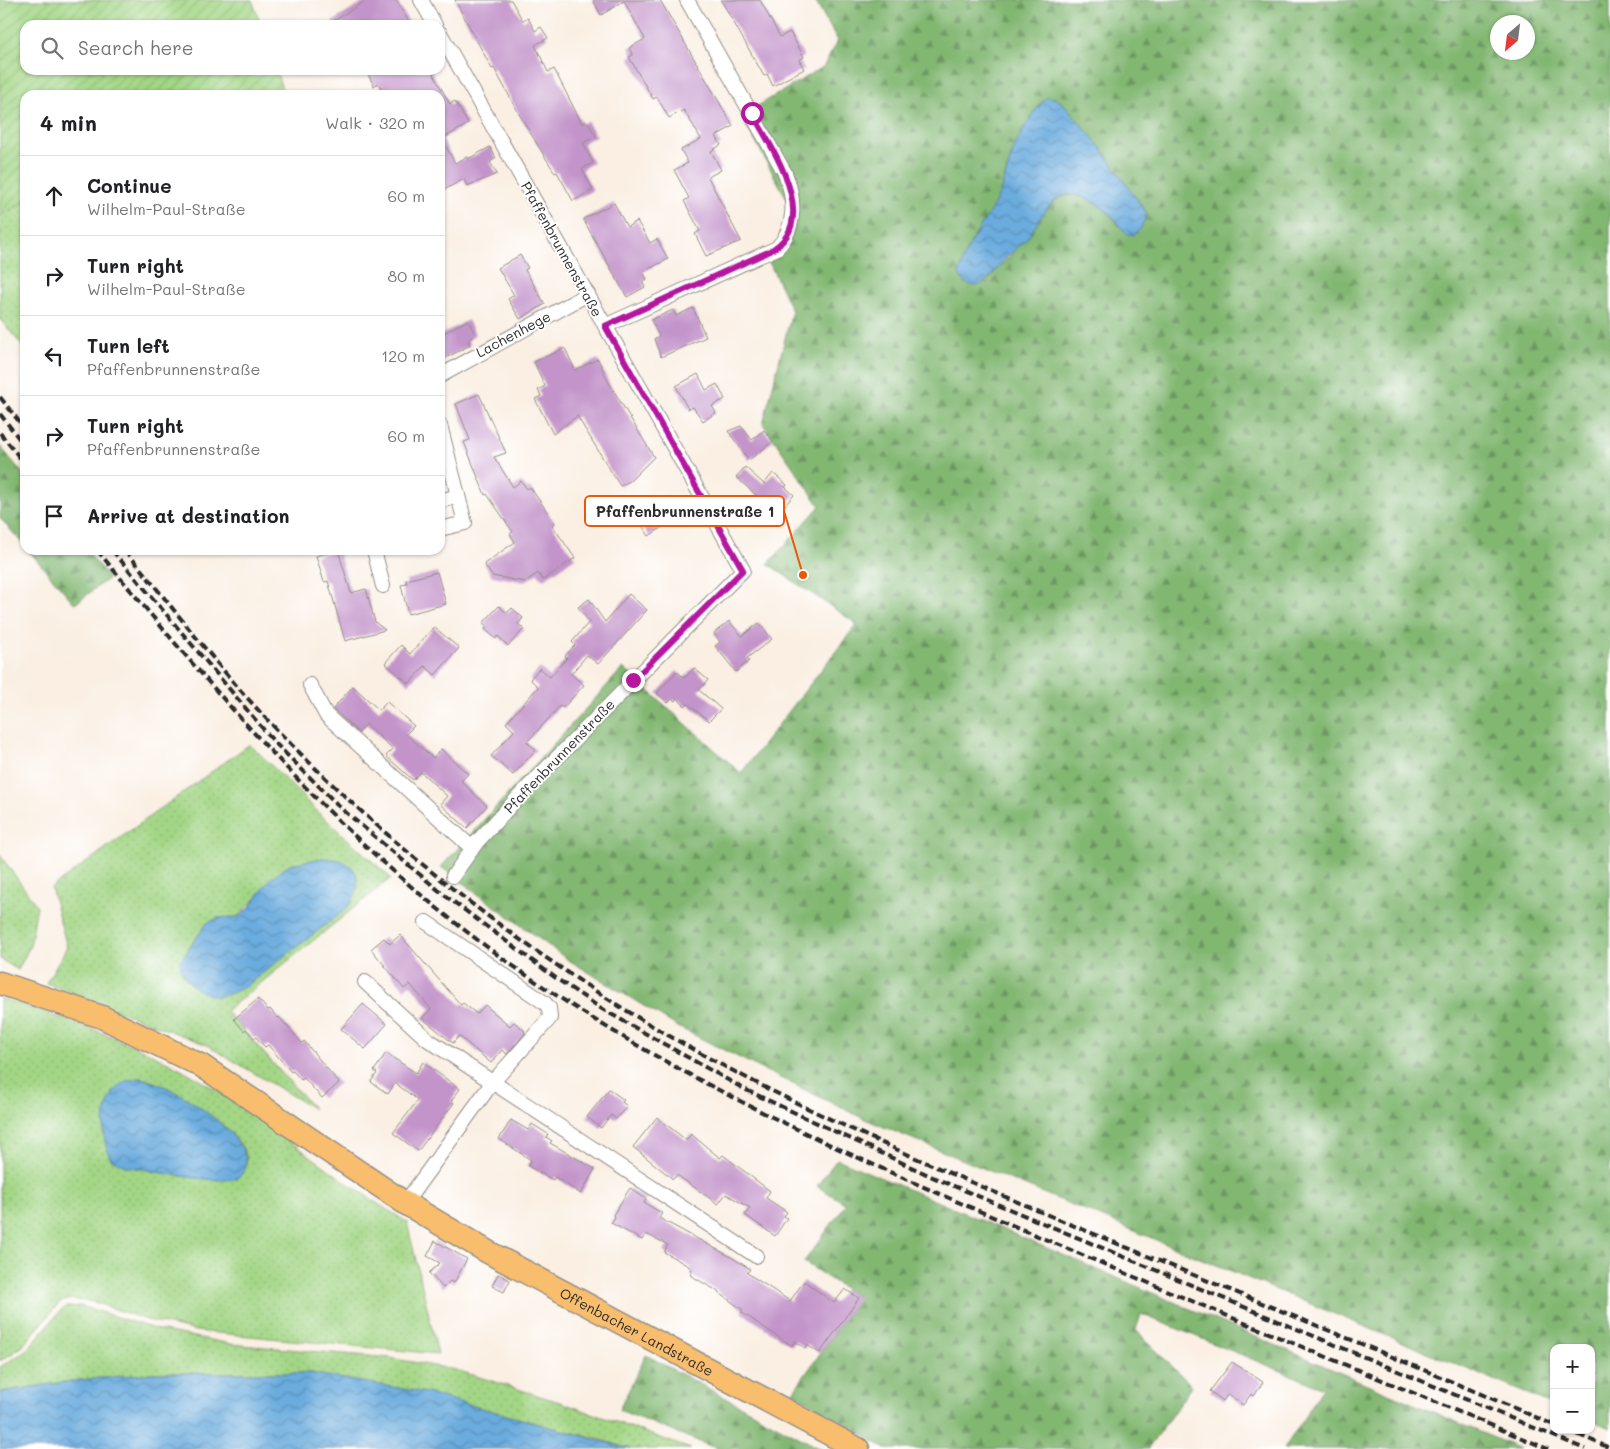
<!DOCTYPE html>
<html lang="en">
<head>
<meta charset="utf-8">
<style>
	:root { --surface:#fff; --page:#f2f2f2; --text:#202124; --muted:#757577; --line:#e0e0e0 }
	body { margin:0; font-family:Mali,sans-serif; background:var(--page); color:var(--text) }
	.controls { position:absolute; right:15px; bottom:15px; display:grid; overflow:hidden; border-radius:10px; box-shadow:0 1px 4px #0004 }
	.controls button { width:45px; height:45px; display:grid; place-items:center; padding:0; border:0; border-bottom:1px solid var(--line); background:var(--surface); color:var(--text); font:25px sans-serif }
	.compass { position:absolute; left:1490px; top:15px; width:45px; height:45px; border-radius:50%; background:var(--surface); box-shadow:0 1px 4px #0004; rotate:208deg }
	.stop { position:absolute; width:15px; height:15px; margin:-11px; border:4px solid #b5179e; border-radius:50%; background:#fff }
	.stop.end { background:#b5179e; border-color:#fff; box-shadow:0 1px 5px #0008 }
	.list { margin:0; padding:0; list-style:none }
	h2 { display:flex; justify-content:space-between; align-items:center; height:65px; margin:0; padding:0 20px; font-size:21px }
	h2 small { font-size:16px; font-weight:400; color:var(--muted) }
	.list li { display:grid; grid-template-columns:32px 1fr auto; gap:15px; align-items:center; box-sizing:border-box; height:80px; padding:0 20px; border-top:1px solid var(--line) }
	.list b { display:block; font-size:19px; white-space:nowrap }
	.list p { margin:0; font-size:16px; white-space:nowrap; color:var(--muted) }
	.list em { font-size:16px; font-style:normal; color:var(--muted) }
	.icon { flex:none; width:28px; height:28px; fill:none; stroke:currentColor; stroke-width:2; stroke-linecap:round; stroke-linejoin:round }
	.map { position:relative; flex:none; width:1610px; height:1449px; overflow:hidden }
	.search { position:absolute; background:var(--surface); box-shadow:0 1px 4px #0004; left:20px; top:20px; width:425px; height:55px; display:flex; align-items:center; gap:12px; box-sizing:border-box; padding:0 18px; border-radius:15px; color:var(--muted); font-size:19px }
	.panel { position:absolute; background:var(--surface); box-shadow:0 1px 4px #0004; left:20px; top:90px; width:425px; height:465px; border-radius:15px }
	.map>svg:first-child { display:block }
	.grass { fill:url(#grass-dots); stroke:#678058; fill-rule:evenodd }
	.forest { fill:url(#forest-firs); stroke:#56714e; fill-rule:evenodd }
	.garden { fill:url(#garden-furrows); stroke:#678058 }
	.water { fill:url(#water-waves); stroke:#4a6c84 }
	.building { fill:#c394ca }
	.lines { fill:none; stroke-linecap:round; stroke-linejoin:round }
	.street-casing { stroke:#928d86; stroke-width:16 }
	.primary-casing { stroke:#928d86; stroke-width:25 }
	.street { stroke:#fff; stroke-width:14 }
	.primary { stroke:#f9be6d; stroke-width:22 }
	.rail { stroke:#2b2b2b; stroke-width:4; stroke-dasharray:8 4; stroke-linecap:butt }
	.route { stroke:#b5179e; stroke-width:6 }
	.labels { text-anchor:middle; dominant-baseline:central; stroke-width:4; stroke-linejoin:round; paint-order:stroke }
	.street-label { font-size:14px; fill:#2b2b2b; stroke:#fff }
	.leader { fill:none; stroke:#e8590c; stroke-width:2 }
	.callout-dot { fill:#e8590c; stroke:#fff; stroke-width:2 }
	.callout { fill:#fff; stroke:#e8590c; stroke-width:2 }
	.callout-label { font-size:15px; text-anchor:middle; font-weight:bold; fill:#2b2b2b }
</style>
</head>
<body>
<div class="map">
<svg width="1610" height="1449" viewBox="0 0 1610 1449">
	<defs>
		<pattern id="grass-dots" width="8" height="8" patternUnits="userSpaceOnUse" patternTransform="scale(1.25)"><rect width="8" height="8" fill="#a3d685"/><path d="M2 2h.1M6 6h.1" fill="none" stroke="#8cb873" stroke-width="1.8" stroke-linecap="round"/></pattern>
		<pattern id="forest-firs" width="22" height="20" patternUnits="userSpaceOnUse" patternTransform="scale(1.25)"><rect width="22" height="20" fill="#82b772"/><path d="M5 1l3.5 6h-7zM16 11l3.5 6h-7z" fill="#6b955e"/></pattern>
		<pattern id="garden-furrows" width="10" height="10" patternUnits="userSpaceOnUse" patternTransform="scale(1.25)"><rect width="10" height="10" fill="#a3d685"/><path d="M-1 1l2-2M0 10L10 0M9 11l2-2" fill="none" stroke="#8cb873"/></pattern>
		<pattern id="water-waves" width="16" height="10" patternUnits="userSpaceOnUse" patternTransform="scale(1.25)"><rect width="16" height="10" fill="#6aacde"/><path d="M0 5q4-4 8 0t8 0" fill="none" stroke="#578cb4"/></pattern>
	</defs>
	<rect width="100%" height="100%" fill="#fff"/>
	<filter id="ink" filterUnits="userSpaceOnUse"><feTurbulence type="fractalNoise" baseFrequency=".02" numOctaves="2"/><feDisplacementMap in="SourceGraphic" scale="10" xChannelSelector="R" yChannelSelector="G"/><feConvolveMatrix kernelMatrix="1 2 1 2 8 2 1 2 1" color-interpolation-filters="sRGB"/></filter>
	<filter id="wash" filterUnits="userSpaceOnUse"><feTurbulence type="fractalNoise" baseFrequency=".0096" numOctaves="4" result="noise"/><feDisplacementMap in="SourceGraphic" scale="20" xChannelSelector="R" yChannelSelector="G"/><feGaussianBlur stdDeviation="1.12" result="paint"/><feColorMatrix in="noise" values="0 0 0 0 0 0 0 0 0 0 0 0 0 0 0 0 0 1.4 0 .05"/><feComposite in="paint" operator="in"/></filter>
	<g filter="url(#wash)">
		<rect width="100%" height="100%" fill="#faefe2"/>
		<g class="grass">
			<polygon points="25,201 25,349 0,319 0,216"/>
			<path d="M250,744L322,816L391,878L226,1011L314,1109L207,1045L46,983L67,947L51,888ZM323,858L180,961L218,918L237,917L291,864Z"/>
			<polygon points="0,855 37,906 30,946 18,970 0,959"/>
			<path d="M0,998C67,1020 135,1041 197,1078C270,1122 334,1178 407,1222L438,1354L196,1331L147,1320L94,1302L71,1299L60,1302L22,1347L0,1361ZM141,1078C170,1086 238,1126 246,1156C248,1164 243,1171 238,1177L104,1117L119,1086Z"/>
			<polygon points="81,1306 158,1330 231,1344 390,1358 456,1370 563,1403 691,1449 630,1449 596,1438 310,1373 153,1373 71,1381 0,1392 0,1367 26,1351 61,1310 67,1307"/>
		</g>
		<g class="forest">
			<path d="M815,0H1610V1428L1591,1420V1348H1554V1405L867,1120L772,1074L678,1027L567,959L441,867L623,668L741,773L857,624L768,564L820,506L763,424L792,311L769,262C788,252 792,236 797,217L741,116L823,67L838,41ZM1498,22H1528V52H1498ZM1040,103L1081,124L1147,213L1119,226C1106,206 1074,183 1052,203C1041,213 1035,229 1025,240C1011,255 998,267 986,283L966,251L984,224L1000,194L1014,147Z"/>
			<polygon points="0,446 25,476 25,546 0,518"/>
			<polygon points="28,550 86,550 109,578 75,604"/>
			<polygon points="837,1159 1520,1449 1284,1449 1323,1388 1141,1314 1136,1330 1192,1386 1148,1449 886,1449 793,1392 859,1298 804,1262 846,1204 817,1186"/>
			<polygon points="646,1355 821,1449 718,1449 619,1410"/>
		</g>
		<polygon class="garden" points="0,0 252,0 261,25 25,25 25,70 276,70 284,95 25,95 25,201 0,216"/>
		<g class="water">
			<path d="M1047,97L1055,98L1064,104L1101,148L1143,208L1147,213L1141,228L1134,235C1123,234 1121,227 1115,219C1103,205 1075,187 1058,198C1045,206 1037,226 1027,238C1021,245 1012,251 1005,259C992,272 979,302 959,275C964,246 985,223 998,197C1005,182 1008,164 1014,149C1019,135 1036,107 1047,97Z"/>
			<path d="M323,858C330,859 340,859 346,863C365,873 358,897 345,910L246,986C236,991 226,997 215,996C198,994 180,978 180,961L207,923L218,918L238,917L249,908L270,879L290,864Z"/>
			<path d="M141,1078C155,1082 170,1088 183,1096C200,1106 270,1154 238,1177C225,1187 144,1169 125,1166L111,1159C100,1138 101,1104 119,1086C125,1080 133,1079 141,1078Z"/>
			<polygon points="153,1373 310,1373 427,1393 630,1449 0,1449 0,1392 71,1381"/>
		</g>
		<g id="blocks">
			<g class="building">
				<polygon points="367,0 396,0 411,25 327,25"/>
				<polygon points="455,0 511,0 523,21 528,18 535,31 541,27 548,38 535,45 548,72 554,69 582,124 587,121 596,136 583,143 593,163 582,169 593,190 573,201 557,172 555,173 523,121 494,68 492,69"/>
				<polygon points="593,0 660,0 733,126 716,136 721,145 711,151 721,170 708,177 741,241 706,256 695,234 700,231 684,201 689,198 674,170 688,163 681,150 701,139 684,110 669,118 657,97 653,99 629,57 633,55 629,48 645,39 624,1 601,15"/>
				<polygon points="721,0 760,0 780,37 790,32 804,57 799,60 804,69 773,86 767,74 764,76"/>
				<polygon points="366,70 431,70 450,104 455,101 468,124 442,139 455,163 467,157 468,159 490,147 496,158 490,162 497,174 467,186 464,179 440,192 440,95 385,95 378,83 374,86"/>
				<polygon points="614,203 627,227 637,221 650,243 657,239 668,259 643,272 647,279 642,282 645,287 627,297 583,219"/>
				<polygon points="520,255 528,268 525,270 545,304 520,319 508,299 514,295 498,268"/>
				<polygon points="693,308 706,337 661,357 654,339 659,336 651,320 673,310 676,316"/>
				<polygon points="468,320 475,334 468,341 470,345 440,361 440,335"/>
				<polygon points="565,348 575,370 598,359 609,383 654,457 630,481 620,486 577,416 553,434 535,399 541,396 538,390 545,386 534,362"/>
				<polygon points="698,374 706,390 717,384 725,399 712,406 716,413 703,421 693,407 688,409 676,386"/>
				<polygon points="479,394 506,453 494,457 513,487 521,481 527,489 530,487 555,523 552,525 575,558 543,580 538,573 525,582 492,576 484,564 515,542 510,534 513,532 487,494 485,495 464,442 470,440 456,404"/>
				<polygon points="741,426 752,440 764,430 773,441 749,460 728,431"/>
				<polygon points="745,467 764,484 773,473 787,485 785,487 794,495 777,514 736,477"/>
				<polygon points="656,506 667,524 649,536 637,518"/>
				<polygon points="338,550 351,593 366,589 375,622 385,630 345,641 328,581 324,582 316,556"/>
				<polygon points="437,572 446,604 408,614 401,585 407,584 406,580"/>
				<polygon points="629,594 647,610 598,664 587,655 571,674 584,685 563,708 560,706 527,742 536,750 513,775 491,756 514,731 506,723 538,687 530,679 540,668 550,677 567,658 565,656 575,645 572,642 589,622 578,607 589,599 605,622"/>
				<polygon points="499,606 507,613 512,608 523,618 518,624 524,629 508,646 498,636 496,639 485,629 487,626 483,623"/>
				<polygon points="729,621 742,636 759,623 772,639 747,658 749,661 736,672 715,646 720,642 714,633"/>
				<polygon points="434,627 459,648 435,675 425,666 409,684 385,663 401,645 410,654"/>
				<polygon points="694,668 708,680 699,690 721,709 709,721 688,704 685,706 677,698 675,701 672,699 668,703 657,693 677,671 684,678"/>
				<polygon points="353,686 379,710 387,702 414,726 406,734 433,758 441,749 468,774 461,781 487,806 467,828 440,804 447,796 421,772 413,780 386,756 393,749 366,724 359,733 333,709"/>
				<polygon points="400,935 461,1005 463,1003 477,1014 485,1005 510,1026 514,1022 524,1030 525,1033 507,1054 502,1050 491,1063 459,1036 453,1043 422,1018 431,1009 410,984 404,989 371,949 384,938 390,944"/>
				<polygon points="258,999 268,1010 270,1009 278,1018 279,1017 302,1043 304,1041 339,1083 322,1098 304,1078 301,1080 293,1071 291,1072 268,1045 265,1047 256,1037 254,1038 246,1029 244,1031 234,1019"/>
				<polygon points="363,1004 387,1024 365,1049 341,1029"/>
				<polygon points="386,1053 416,1073 423,1062 460,1089 451,1101 454,1103 418,1151 393,1133 418,1100 395,1083 388,1094 371,1082 377,1073 374,1071"/>
				<polygon points="609,1089 624,1100 622,1102 627,1106 616,1119 611,1115 601,1128 587,1117"/>
				<polygon points="657,1117 686,1140 691,1134 720,1158 723,1155 770,1191 766,1198 787,1212 784,1216 787,1218 775,1236 745,1215 750,1208 726,1194 718,1204 677,1175 673,1179 633,1147"/>
				<polygon points="511,1120 528,1130 532,1124 548,1134 546,1137 552,1141 550,1143 595,1169 581,1194 555,1177 553,1180 528,1166 531,1160 499,1139"/>
				<polygon points="630,1188 646,1199 644,1203 662,1213 659,1218 731,1257 750,1269 747,1273 790,1301 804,1281 834,1303 845,1289 859,1298 820,1353 807,1345 805,1348 795,1341 792,1346 741,1312 743,1310 714,1289 690,1275 692,1270 690,1267 664,1252 668,1245 646,1234 642,1240 611,1223 615,1217 613,1215"/>
				<polygon points="435,1241 467,1259 454,1283 450,1281 443,1288 429,1273 440,1263 427,1256"/>
				<polygon points="498,1274 510,1280 504,1292 492,1286"/>
				<polygon points="1232,1362 1263,1382 1254,1396 1251,1394 1243,1405 1228,1394 1223,1401 1210,1391"/>
			</g>
		</g>
	</g>
	<g filter="url(#ink)">
		<use href="#blocks" fill-opacity="0" stroke="#928d86" stroke-width="1"/>
		<g class="lines">
			<g class="street-casing">
				<g id="street">
					<polyline points="421,0 435,25"/>
					<polyline points="440,33 743,570 523,792 477,842 453,876"/>
					<path d="M605,326L777,248C797,227 795,198 785,173L687,0"/>
					<polyline points="440,376 588,294"/>
					<polyline points="440,425 465,523 440,529"/>
					<polyline points="440,501 458,496"/>
					<polyline points="374,550 383,586"/>
					<polyline points="310,685 326,715 472,848"/>
					<polyline points="365,982 427,1039 756,1256"/>
					<polyline points="405,1203 492,1083 550,1018 549,1008 545,1003 426,922"/>
				</g>
			</g>
			<g class="primary-casing">
				<g id="primary">
					<path id="s1" d="M0,983L102,1017L202,1066L405,1203L488,1252L858,1449"/>
				</g>
			</g>
			<use href="#street" class="street"/>
			<use href="#primary" class="primary"/>
			<g class="rail">
				<polyline points="0,397 25,429"/>
				<polyline points="0,414 25,446"/>
				<polyline points="0,433 25,464"/>
				<path d="M97,550C201,675 305,800 432,904C613,1053 819,1143 1033,1234C1204,1307 1376,1377 1548,1449"/>
				<polyline points="112,550 275,743 343,810 443,894 557,979 602,1009 744,1089 937,1179 1585,1449"/>
				<path d="M125,550C176,611 224,676 280,733C365,820 460,900 561,968C712,1072 881,1144 1048,1215C1217,1285 1386,1353 1554,1425"/>
				<polyline points="1567,1430 1610,1448"/>
			</g>
		</g>
	</g>
	<g class="lines" filter="url(#ink)">
		<path class="route" d="M633,680L743,570L605,326L768,252C824,224 772,148 752,113"/>
	</g>
	<g class="labels">
		<g class="street-label">
			<text transform="translate(562 249) rotate(61)">Pfaffenbrunnenstraße</text>
			<text transform="translate(513 334) rotate(-28)">Lachenhege</text>
			<text transform="translate(559 756) rotate(-46)">Pfaffenbrunnenstraße</text>
			<text stroke="none"><textPath href="#s1" startOffset="729">Offenbacher Landstraße</textPath></text>
		</g>
	</g>
	<path class="leader" d="M803 575L784 511"/>
	<circle class="callout-dot" cx="803" cy="575" r="5"/>
	<rect class="callout" x="585" y="496" width="199" height="30" rx="5"/>
	<g class="callout-label">
		<text x="685" y="517">Pfaffenbrunnenstraße 1</text>
	</g>
</svg>
<div class="controls">
<button>+</button>
<button>−</button>
</div>
<svg class="compass" viewBox="-18 -18 36 36"><path d="M0-13l5 13h-10z" fill="#e53935"/><path d="M0 13l5-13h-10z" fill="#757577"/></svg>
<div class="stop" style="left:752px;top:113px"></div>
<div class="stop end" style="left:633px;top:680px"></div>
<div class="search"><svg class="icon" aria-label="search" viewBox="0 0 24 24"><circle cx="10" cy="10" r="6"/><path d="M15 15l6 6"/></svg>Search here</div>
<section class="panel">
<h2>4 min<small>Walk · 320 m</small></h2>
<ul class="list">
<li><svg class="icon" aria-label="ahead" viewBox="0 0 24 24"><path d="M12 20V5M6 11l6-6 6 6"/></svg><div><b>Continue</b><p>Wilhelm-Paul-Straße</p></div><em>60 m</em></li>
<li><svg class="icon" aria-label="right" viewBox="0 0 24 24"><path d="M7 20v-9h11M14 6l5 5-5 5"/></svg><div><b>Turn right</b><p>Wilhelm-Paul-Straße</p></div><em>80 m</em></li>
<li><svg class="icon" aria-label="left" viewBox="0 0 24 24"><path d="M17 20v-9H6M10 6l-5 5 5 5"/></svg><div><b>Turn left</b><p>Pfaffenbrunnenstraße</p></div><em>120 m</em></li>
<li><svg class="icon" aria-label="right" viewBox="0 0 24 24"><path d="M7 20v-9h11M14 6l5 5-5 5"/></svg><div><b>Turn right</b><p>Pfaffenbrunnenstraße</p></div><em>60 m</em></li>
<li><svg class="icon" aria-label="arrive" viewBox="0 0 24 24"><path d="M6 21V4h12l-3 4 3 4H6"/></svg><div><b>Arrive at destination</b></div></li>
</ul>
</section>
</div>
</body>
</html>
